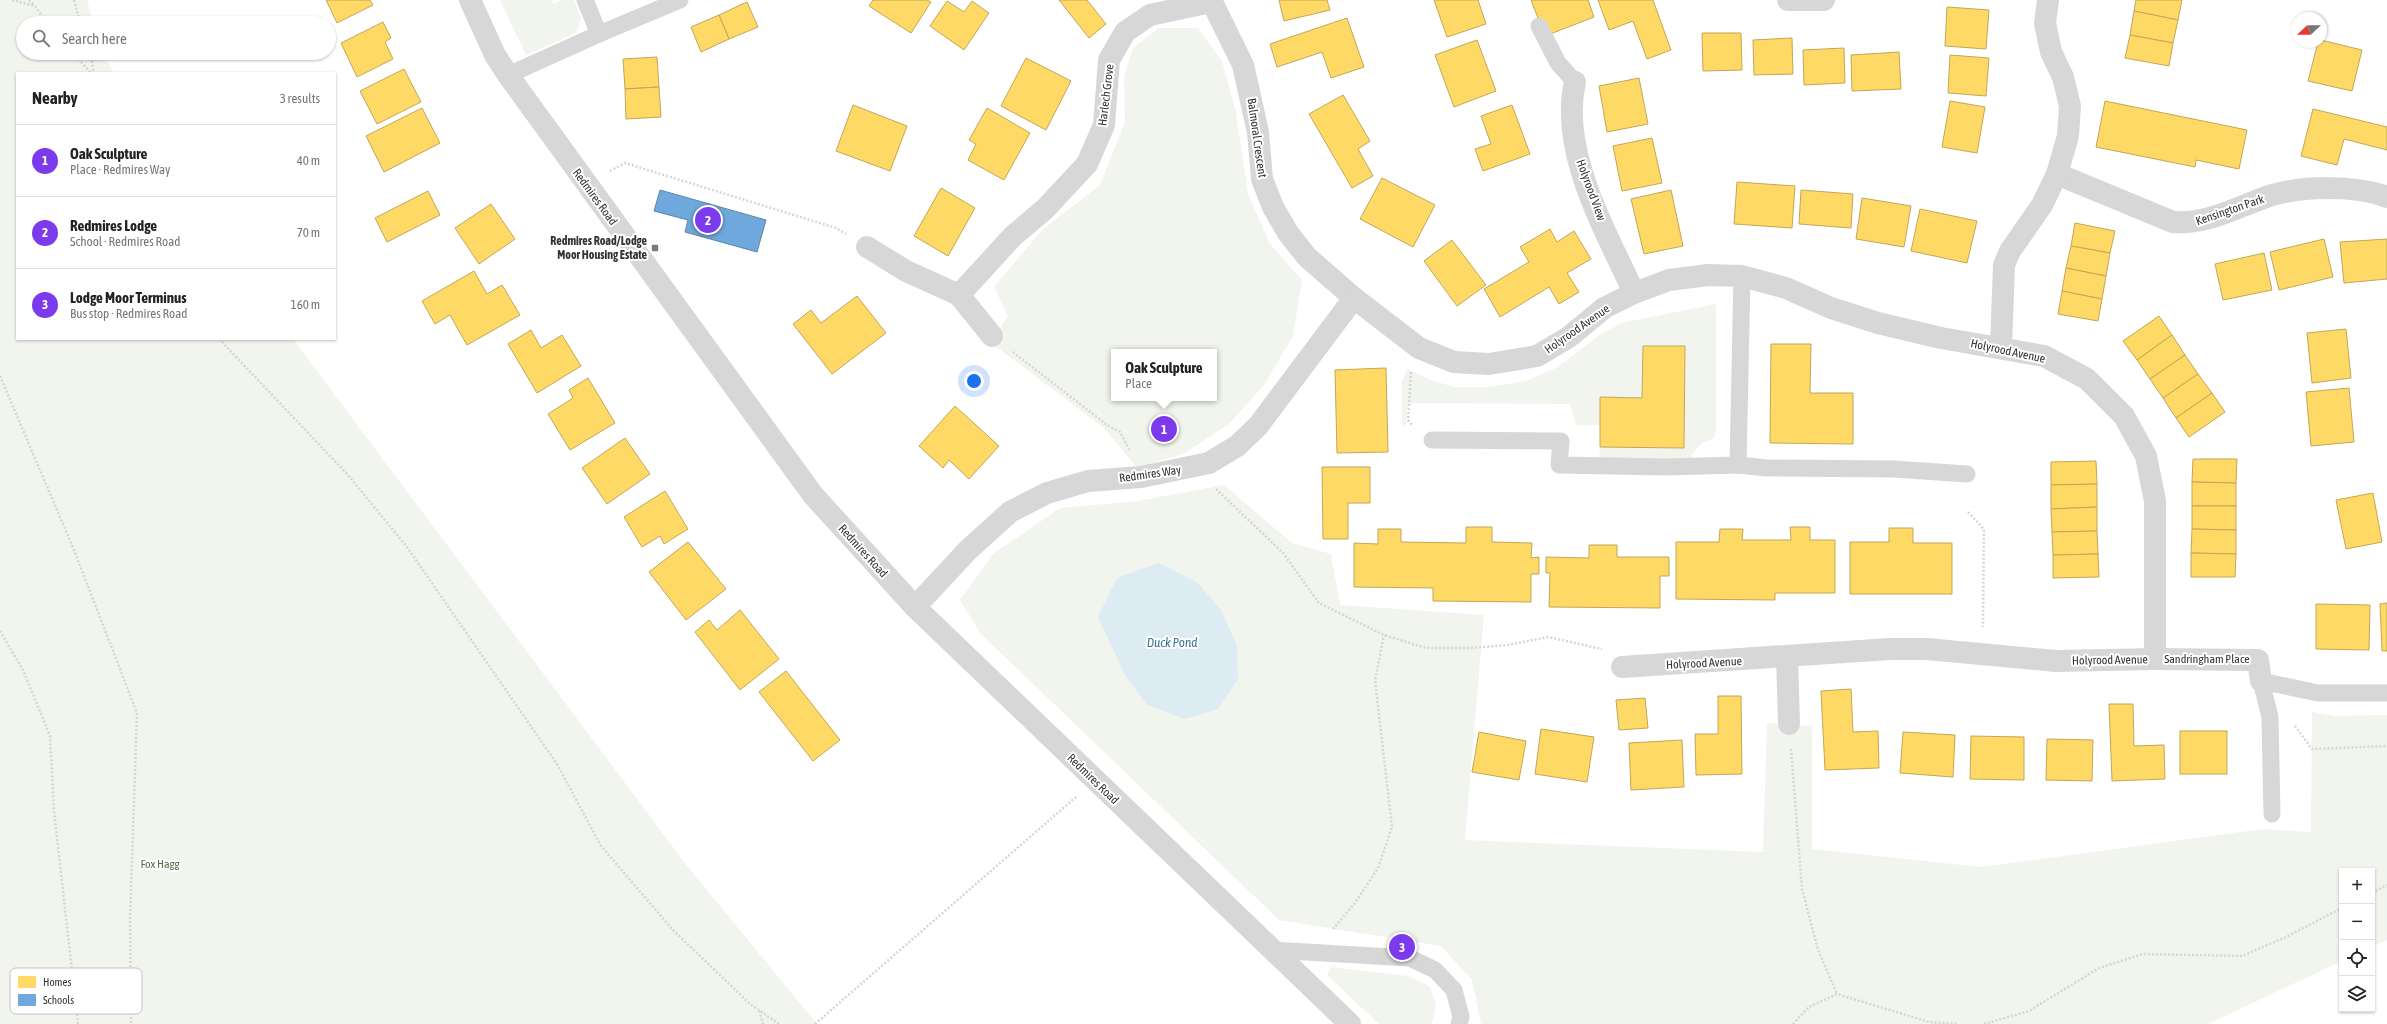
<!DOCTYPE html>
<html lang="en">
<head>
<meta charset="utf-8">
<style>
	:root { --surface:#fff; --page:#f2f2f2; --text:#222; --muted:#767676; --line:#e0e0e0; --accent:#7c3aed }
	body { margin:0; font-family:"Asap Condensed",sans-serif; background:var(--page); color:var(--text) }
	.controls { position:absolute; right:12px; bottom:12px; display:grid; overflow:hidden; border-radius:0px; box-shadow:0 1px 3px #0004 }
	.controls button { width:36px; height:36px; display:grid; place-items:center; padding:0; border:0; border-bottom:1px solid var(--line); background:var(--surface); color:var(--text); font:20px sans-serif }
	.compass { position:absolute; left:2291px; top:12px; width:36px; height:36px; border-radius:50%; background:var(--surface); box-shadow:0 1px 3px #0004; rotate:248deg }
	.you { position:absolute; left:974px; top:381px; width:14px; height:14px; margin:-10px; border:3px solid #fff; border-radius:50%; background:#1a73e8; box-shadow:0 0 0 6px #1a73e833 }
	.badge { display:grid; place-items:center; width:26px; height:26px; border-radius:50%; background:var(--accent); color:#fff; font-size:13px; font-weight:700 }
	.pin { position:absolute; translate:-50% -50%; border:2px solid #fff; box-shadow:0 1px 4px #0006 }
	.popup { position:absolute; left:1111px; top:349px; width:106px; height:52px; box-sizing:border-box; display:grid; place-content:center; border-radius:0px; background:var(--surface); filter:drop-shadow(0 1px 3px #0005); font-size:13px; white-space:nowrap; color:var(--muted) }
	.popup b { font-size:15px; color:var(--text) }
	.popup::after { content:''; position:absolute; left:50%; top:100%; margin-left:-8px; border:8px solid transparent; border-top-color:var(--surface) }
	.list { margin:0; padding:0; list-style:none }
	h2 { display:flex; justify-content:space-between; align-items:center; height:52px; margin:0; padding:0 16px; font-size:17px }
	h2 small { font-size:13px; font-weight:400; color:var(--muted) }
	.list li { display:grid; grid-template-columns:26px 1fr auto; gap:12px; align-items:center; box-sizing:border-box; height:72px; padding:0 16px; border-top:1px solid var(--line) }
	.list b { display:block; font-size:15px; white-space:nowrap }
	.list p { margin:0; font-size:13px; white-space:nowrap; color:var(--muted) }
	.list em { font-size:13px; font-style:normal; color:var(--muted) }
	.icon { flex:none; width:22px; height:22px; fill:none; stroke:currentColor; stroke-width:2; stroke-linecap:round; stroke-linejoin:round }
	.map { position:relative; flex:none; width:2387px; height:1024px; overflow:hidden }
	.search { position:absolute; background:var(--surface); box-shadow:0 1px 3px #0004; left:16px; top:16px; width:320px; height:44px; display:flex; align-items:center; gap:10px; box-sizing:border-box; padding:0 14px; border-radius:22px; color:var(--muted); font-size:15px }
	.panel { position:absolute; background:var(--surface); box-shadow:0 1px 3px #0004; left:16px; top:72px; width:320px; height:268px; border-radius:0px }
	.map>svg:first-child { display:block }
	.green { fill:#f1f5ed; fill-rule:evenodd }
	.water { fill:#ddebf3 }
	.homes { fill:#ffd966; stroke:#c2a757 }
	.schools { fill:#6fa8dc; stroke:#5d85a9 }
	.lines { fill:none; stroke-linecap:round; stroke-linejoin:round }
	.path { stroke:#d6d6d6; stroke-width:2.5; stroke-dasharray:2 2; stroke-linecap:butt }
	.service { stroke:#d7d7d7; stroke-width:17 }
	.minor { stroke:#d7d7d7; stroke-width:22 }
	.tertiary { stroke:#d7d7d7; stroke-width:22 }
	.poi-dot { fill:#7a7a7a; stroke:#fff; stroke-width:1.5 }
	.labels { text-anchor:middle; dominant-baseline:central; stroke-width:4; stroke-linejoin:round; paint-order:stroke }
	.street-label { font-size:12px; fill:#333; stroke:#fff }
	.poi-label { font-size:12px; font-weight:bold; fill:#333; stroke:#fff; text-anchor:end }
	.park-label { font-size:12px; fill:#56703f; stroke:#fff }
	.water-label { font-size:13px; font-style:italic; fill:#3f7597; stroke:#fff }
	.key { fill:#fff; stroke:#c2c2c2; stroke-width:1 }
	.key-label { font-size:11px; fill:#333 }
</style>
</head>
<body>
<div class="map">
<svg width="2387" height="1024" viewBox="0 0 2387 1024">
	<rect width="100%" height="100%" fill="#fff"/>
	<g class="green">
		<polygon points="0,0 87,0 93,23 23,23 23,53 103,53 113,73 17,73 17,339 293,339 688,867 817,1024 0,1024"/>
		<polygon points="500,0 552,0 553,4 563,0 574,0 581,18 576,33 526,55"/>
		<path d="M1159,28H1198L1222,61L1236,112L1248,194L1270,244L1302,280L1293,336L1265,384L1229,424L1185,453L1137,468L1104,428L991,343L1008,316L994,287L1042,230L1100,185L1125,122L1124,76L1133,48ZM1114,352H1214V398H1114Z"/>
		<polygon points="1716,304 1716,431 1714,438 1702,443 1694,451 1690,461 1599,459 1600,447 1684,448 1685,346 1643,346 1642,398 1600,397 1600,425 1576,425 1570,404 1415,403 1407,406 1406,426 1402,424 1402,382 1407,369 1431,380 1454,387 1489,387 1526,381 1558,367 1598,336 1621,323"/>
		<polygon points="1224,485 1292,543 1331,554 1340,605 1484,615 1465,840 1763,852 1767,723 1812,726 1812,849 1981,867 2263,829 2311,832 2312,712 2334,716 2387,715 2387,940 2372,947 2372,871 2342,871 2342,961 2208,1024 1481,1024 1472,980 1441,946 1279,920 980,633 960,600 993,554 1060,508 1138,501"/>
		<polygon points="1330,967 1408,976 1429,986 1436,1004 1432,1024 1379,1024 1327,975"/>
	</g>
	<polygon class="water" points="1159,563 1198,583 1221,610 1237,646 1238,679 1218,709 1185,719 1147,705 1125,675 1098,617 1117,578"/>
	<g class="homes">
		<polygon points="326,0 370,0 373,5 337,23"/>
		<polygon points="873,0 927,0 931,2 911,33 869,6"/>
		<polygon points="1059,0 1087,0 1106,24 1089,38"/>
		<polygon points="1279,0 1327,0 1330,10 1284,21"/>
		<polygon points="1434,0 1478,0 1486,24 1447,37"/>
		<polygon points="1531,0 1588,0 1594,17 1545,36"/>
		<polygon points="1598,0 1653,0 1671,50 1647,59 1633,21 1609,30"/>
		<polygon points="2136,0 2182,0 2178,20 2134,11"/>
		<polygon points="947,1 964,12 972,1 989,13 964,50 930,26"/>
		<polygon points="747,2 758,27 729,39 719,15"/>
		<polygon points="1947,7 1989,10 1986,49 1945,46"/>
		<polygon points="2134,11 2178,20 2173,43 2130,35"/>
		<polygon points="719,15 729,39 701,52 691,27"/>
		<polygon points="1347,18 1364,67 1331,78 1322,52 1277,67 1270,44"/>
		<polygon points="383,22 391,38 385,42 393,59 357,77 341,43"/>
		<polygon points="1702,33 1741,33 1742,70 1703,71"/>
		<polygon points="2130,35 2173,43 2169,66 2125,58"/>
		<polygon points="1792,38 1793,74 1754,75 1753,40"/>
		<polygon points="1477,40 1496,91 1454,107 1435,55"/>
		<polygon points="2321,40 2362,50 2352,91 2308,81 2318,42 2321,42"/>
		<polygon points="1844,48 1845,83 1804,85 1803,50"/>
		<polygon points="1899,52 1901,89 1852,91 1851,55"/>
		<polygon points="1950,55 1989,58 1986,96 1948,93"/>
		<polygon points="657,57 659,87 625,89 623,59"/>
		<polygon points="1026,58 1071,81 1046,130 1001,106"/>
		<polygon points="404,69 421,102 377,124 360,91"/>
		<polygon points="1639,78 1648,124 1607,132 1599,86"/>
		<polygon points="659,87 661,117 626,119 625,89"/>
		<polygon points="1343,95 1370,141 1358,149 1373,176 1352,188 1309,114"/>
		<polygon points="1950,101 1985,107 1977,153 1942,147"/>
		<polygon points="2105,101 2247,130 2239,169 2196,160 2195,167 2096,147"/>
		<polygon points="853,105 907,126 890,171 836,151"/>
		<polygon points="1512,105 1530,154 1483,171 1475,149 1491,144 1481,116"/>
		<polygon points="422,108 440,143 384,172 366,136"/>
		<polygon points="987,108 1030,133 1004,180 968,160 976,144 969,140"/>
		<polygon points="2313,109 2387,127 2387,150 2344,139 2337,165 2301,156"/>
		<polygon points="1652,138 1662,183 1622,191 1613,146"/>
		<polygon points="1382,178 1435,205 1413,247 1360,219"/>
		<polygon points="1737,182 1795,186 1792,228 1734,224"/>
		<polygon points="941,188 975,208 948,256 914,236"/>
		<polygon points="1671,190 1683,246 1644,254 1631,199"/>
		<polygon points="1801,190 1853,194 1851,228 1799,224"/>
		<polygon points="428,191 440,215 387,242 375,218"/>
		<polygon points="1862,198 1911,206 1904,247 1856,239"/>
		<polygon points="491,204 515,239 479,264 455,228"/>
		<polygon points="1920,209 1977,221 1967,263 1911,251"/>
		<polygon points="2075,223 2115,231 2110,253 2071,246"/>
		<polygon points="1550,229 1557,242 1574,231 1591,259 1567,273 1579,292 1559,304 1549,287 1500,317 1484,289 1529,262 1520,247"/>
		<polygon points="2324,239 2333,277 2279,290 2270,252"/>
		<polygon points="2387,239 2387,279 2344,283 2340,242"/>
		<polygon points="1452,240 1486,285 1457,306 1424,261"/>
		<polygon points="2071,246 2110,253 2106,276 2066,268"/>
		<polygon points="2264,253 2272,290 2223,300 2215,264"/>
		<polygon points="2066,268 2106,276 2102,299 2062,291"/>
		<polygon points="474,271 487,294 502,285 520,315 467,345 450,315 435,324 422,301"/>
		<polygon points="2062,291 2102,299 2098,321 2058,314"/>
		<polygon points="857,296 886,333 832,374 793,324 811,310 821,323"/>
		<polygon points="2159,316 2172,335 2137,360 2123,341"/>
		<polygon points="2346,329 2351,378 2312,383 2307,333"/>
		<polygon points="531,330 541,348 562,335 581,366 537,393 508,344"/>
		<polygon points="2172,335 2185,355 2150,379 2137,360"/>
		<polygon points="1771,344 1811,344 1810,393 1853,393 1853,444 1770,443"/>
		<polygon points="1643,346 1685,346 1684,448 1600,447 1600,397 1642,398"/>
		<polygon points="2185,355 2198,374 2163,398 2150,379"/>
		<polygon points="1386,368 1388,452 1337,453 1335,370"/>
		<polygon points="2198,374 2212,393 2176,418 2163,398"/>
		<polygon points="588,378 615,423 570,450 548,414 573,398 569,390"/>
		<polygon points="2349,388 2354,442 2311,446 2306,392"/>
		<polygon points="2212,393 2225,412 2189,437 2176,418"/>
		<polygon points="955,406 999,446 969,479 949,460 943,468 919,446"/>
		<polygon points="625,438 650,474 607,504 582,468"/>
		<polygon points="2193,459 2237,459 2236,483 2192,482"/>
		<polygon points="2096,461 2097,484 2051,485 2051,462"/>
		<polygon points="1322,467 1370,467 1370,503 1348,503 1348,539 1323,539"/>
		<polygon points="2192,482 2236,483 2236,506 2192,506"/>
		<polygon points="2097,484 2097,507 2051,509 2051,485"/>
		<polygon points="665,491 688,529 664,544 660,536 642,547 624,517"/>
		<polygon points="2373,493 2382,542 2346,549 2336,500"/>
		<polygon points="2192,506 2236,506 2236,530 2192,529"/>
		<polygon points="2097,507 2097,531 2052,532 2051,509"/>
		<polygon points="1466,527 1492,527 1492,542 1532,543 1531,558 1539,557 1539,574 1531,574 1531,602 1433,601 1433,588 1354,587 1354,543 1378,544 1378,529 1401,529 1401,542 1466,543"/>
		<polygon points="1790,527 1810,527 1810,540 1835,540 1835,593 1775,593 1775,600 1676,599 1676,542 1719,542 1720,529 1743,529 1742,540 1791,540"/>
		<polygon points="1889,528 1913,528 1913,543 1952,543 1952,594 1850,594 1850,542 1889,542"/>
		<polygon points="2192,529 2236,530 2236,554 2191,553"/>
		<polygon points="2097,531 2098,554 2053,555 2052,532"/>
		<polygon points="688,542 726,589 686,620 649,572"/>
		<polygon points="1589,545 1617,545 1617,557 1669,557 1669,576 1660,576 1660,608 1549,607 1550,573 1546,573 1546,557 1589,558"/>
		<polygon points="2191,553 2236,554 2235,577 2191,577"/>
		<polygon points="2098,554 2099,577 2053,578 2053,555"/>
		<polygon points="2387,603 2387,651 2382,651 2380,604"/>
		<polygon points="2316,604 2370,605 2369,650 2316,649"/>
		<polygon points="740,610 779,659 740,690 695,632 709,620 717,630"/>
		<polygon points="786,671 840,740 813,761 759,692"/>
		<polygon points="1851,689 1853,732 1878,731 1879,768 1825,770 1821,691"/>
		<polygon points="1718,696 1741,696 1742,774 1696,775 1695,734 1718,734"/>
		<polygon points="1645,698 1648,728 1619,730 1616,700"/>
		<polygon points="2109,704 2133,704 2134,746 2164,745 2165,779 2112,781"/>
		<polygon points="1541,729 1594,737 1587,782 1535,774"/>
		<rect x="2180" y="731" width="47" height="43"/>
		<polygon points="1479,732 1526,741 1519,780 1472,772"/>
		<polygon points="1903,732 1955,735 1953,777 1900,773"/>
		<polygon points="1971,736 2024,737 2024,780 1970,779"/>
		<polygon points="2047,739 2093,740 2092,781 2046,780"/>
		<polygon points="1682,740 1684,787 1631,790 1629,743"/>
	</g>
	<polygon class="schools" points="660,190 766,220 757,252 685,232 688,220 654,211"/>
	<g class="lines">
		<g class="path">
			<polyline points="12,0 35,6 47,23"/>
			<polyline points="29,0 34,5"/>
			<polyline points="74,0 80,23"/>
			<polyline points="73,53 91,73"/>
			<polyline points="90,53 94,73"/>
			<polyline points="610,171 625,163 836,228 846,234"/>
			<polyline points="219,339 348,475 407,547 557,764 601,846 672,929 750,1004 779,1024"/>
			<polyline points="1013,352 1107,425 1120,432 1130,451"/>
			<polyline points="1411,372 1408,420 1413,426"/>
			<polyline points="0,376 74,550 137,713 130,919 131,1024"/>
			<polyline points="1216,489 1283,553 1319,603 1384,635 1426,648 1470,648 1508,645 1548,637 1602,649"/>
			<polyline points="1968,512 1984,529 1983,627"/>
			<polyline points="0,631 23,670 50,736 54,811 78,1024"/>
			<polyline points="2295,726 2312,749 2387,746"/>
			<polyline points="1791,749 1802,889 1818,950 1837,994"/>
			<polyline points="2372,893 2387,885"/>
			<polyline points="1333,929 1355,903 1378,868 1392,827 1375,680 1384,635"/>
			<polyline points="759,1011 763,1024"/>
			<polyline points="815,1024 1076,797"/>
			<polyline points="1793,1024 1809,1007 1837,994 1929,1022 1958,1024"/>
			<polyline points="1984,1024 2029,1011 2099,968 2143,954 2242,956 2286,937 2342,908"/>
		</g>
		<g class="service">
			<polyline points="1539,26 1558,63 1575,82"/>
			<polyline points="599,34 680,0"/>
			<polyline points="508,75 599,34 585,0"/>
			<polyline points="1432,440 1561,441 1559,465 1666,467 1738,465 1767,468 1893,469 1967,474"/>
			<polyline points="1738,465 1742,276"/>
			<polyline points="2272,814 2270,717 2261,681 2318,693 2387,693"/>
			<polyline points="1271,950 1410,958 1435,970 1454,990 1461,1017 1459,1024"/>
		</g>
		<g class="minor">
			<polyline points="1211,0 1243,65 1258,132 1262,179 1273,207 1288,233 1307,257 1354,298 1419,348 1454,362 1489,364 1537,356 1569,337 1604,308 1634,293 1669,280 1708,275 1742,276 1786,288 1831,308 1878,323 1941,338 2044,356 2087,379 2124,416 2146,456 2155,501 2155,659 2056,661 1927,649 1890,649 1622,667"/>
			<polyline points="1788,0 1824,0"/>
			<path d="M1575,82C1559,152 1606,231 1634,293"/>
			<path d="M2057,174L2173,222C2208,225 2239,206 2272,195C2304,186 2356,185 2387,197"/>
			<polyline points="867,247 906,271 959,295 992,336"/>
			<polyline points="959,295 1013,236 1045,209 1087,164 1104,125 1109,60 1125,32 1150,15 1211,2"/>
			<polyline points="2001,347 2004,265 2010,251 2042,205 2057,174 2068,136 2070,106 2063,77 2051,52 2045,23 2048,0"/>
			<polyline points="915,607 968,550 1010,512 1047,493 1088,481 1141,477 1209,463 1237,446 1258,426 1354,298"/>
			<polyline points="1787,657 1789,724"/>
			<polyline points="2155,659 2258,660 2261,681"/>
		</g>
		<polyline class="tertiary" points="470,0 495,55 508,75 813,495 915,607 1350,1024"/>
	</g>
	<rect class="poi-dot" x="651" y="244" width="8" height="8" rx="2"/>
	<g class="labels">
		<g class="street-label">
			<text transform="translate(1106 95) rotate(-83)">Harlech Grove</text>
			<text transform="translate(1257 138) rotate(82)">Balmoral Crescent</text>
			<text transform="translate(1591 190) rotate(70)">Holyrood View</text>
			<text transform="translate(595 197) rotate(54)">Redmires Road</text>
			<text transform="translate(2230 210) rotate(-19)">Kensington Park</text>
			<text transform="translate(1577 329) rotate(-35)">Holyrood Avenue</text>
			<text transform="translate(2008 351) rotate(12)">Holyrood Avenue</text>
			<text transform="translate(1150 474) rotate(-8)">Redmires Way</text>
			<text transform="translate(863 551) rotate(48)">Redmires Road</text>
			<text x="2207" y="659">Sandringham Place</text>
			<text transform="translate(2110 660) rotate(-1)">Holyrood Avenue</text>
			<text transform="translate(1704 663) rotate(-3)">Holyrood Avenue</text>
			<text transform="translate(1093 779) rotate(44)">Redmires Road</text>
		</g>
		<g class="poi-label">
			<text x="647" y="241">Redmires Road/Lodge<tspan x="647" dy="14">Moor Housing Estate</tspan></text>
		</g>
		<g class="park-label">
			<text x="160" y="864">Fox Hagg</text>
		</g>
		<g class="water-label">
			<text x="1172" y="642">Duck Pond</text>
		</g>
	</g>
	<rect x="10" y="968" width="132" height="46" rx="6" class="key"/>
	<rect x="18" y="976" width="18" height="12" fill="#ffd966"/>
	<rect x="18" y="994" width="18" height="12" fill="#6fa8dc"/>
	<g class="key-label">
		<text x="43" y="986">Homes</text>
		<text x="43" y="1004">Schools</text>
	</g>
</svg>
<div class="controls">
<button>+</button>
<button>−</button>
<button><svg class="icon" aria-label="locate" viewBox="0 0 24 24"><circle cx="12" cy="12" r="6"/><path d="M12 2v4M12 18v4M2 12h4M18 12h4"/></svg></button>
<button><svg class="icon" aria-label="layers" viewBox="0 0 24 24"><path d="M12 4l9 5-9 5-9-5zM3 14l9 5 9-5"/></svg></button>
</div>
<svg class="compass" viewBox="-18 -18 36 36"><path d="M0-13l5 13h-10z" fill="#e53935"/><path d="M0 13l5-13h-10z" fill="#767676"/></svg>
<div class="you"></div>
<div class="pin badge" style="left:1164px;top:429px">1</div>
<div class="popup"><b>Oak Sculpture</b>Place</div>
<div class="pin badge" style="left:708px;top:220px">2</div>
<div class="pin badge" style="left:1402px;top:947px">3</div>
<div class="search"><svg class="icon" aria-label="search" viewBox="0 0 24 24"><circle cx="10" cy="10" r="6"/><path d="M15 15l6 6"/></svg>Search here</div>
<section class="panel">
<h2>Nearby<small>3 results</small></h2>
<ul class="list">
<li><span class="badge">1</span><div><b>Oak Sculpture</b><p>Place · Redmires Way</p></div><em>40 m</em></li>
<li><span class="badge">2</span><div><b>Redmires Lodge</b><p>School · Redmires Road</p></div><em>70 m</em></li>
<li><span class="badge">3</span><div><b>Lodge Moor Terminus</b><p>Bus stop · Redmires Road</p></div><em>160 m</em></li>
</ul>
</section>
</div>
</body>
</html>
